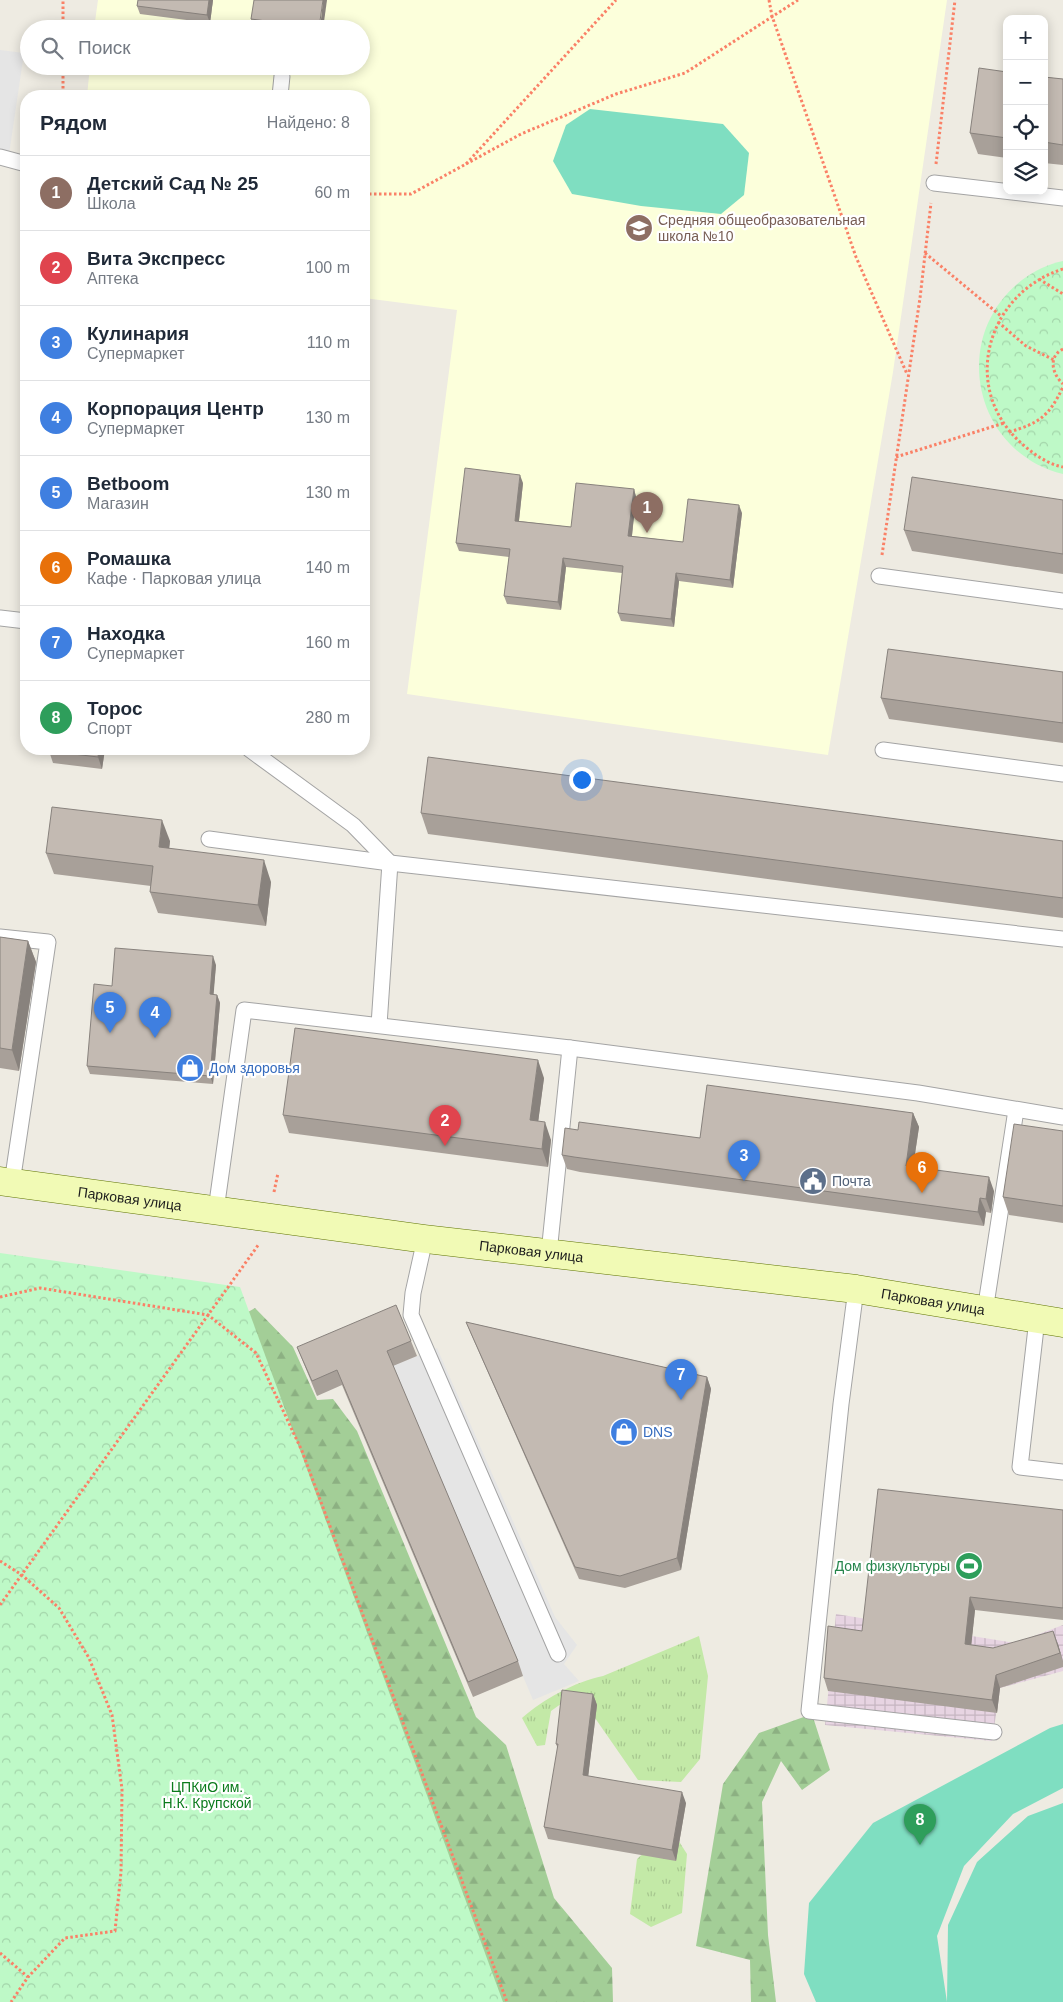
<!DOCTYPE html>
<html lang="ru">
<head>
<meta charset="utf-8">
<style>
	:root { --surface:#fff; --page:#f2f2f3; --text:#1f2937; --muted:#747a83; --line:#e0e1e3; --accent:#ca0f00 }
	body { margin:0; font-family:Arial,sans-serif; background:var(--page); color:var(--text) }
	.controls { position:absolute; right:15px; top:15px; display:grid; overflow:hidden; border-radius:10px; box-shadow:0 2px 12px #0003 }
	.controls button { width:45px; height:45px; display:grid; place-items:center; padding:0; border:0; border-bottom:1px solid var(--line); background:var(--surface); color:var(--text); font:25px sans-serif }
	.you { position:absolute; left:581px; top:779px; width:18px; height:18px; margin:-12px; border:4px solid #fff; border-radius:50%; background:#1a73e8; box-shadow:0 0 0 8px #1a73e833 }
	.badge { display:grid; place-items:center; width:32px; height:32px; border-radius:50%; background:var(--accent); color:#fff; font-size:16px; font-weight:700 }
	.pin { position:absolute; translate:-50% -41px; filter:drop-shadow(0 1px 2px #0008) }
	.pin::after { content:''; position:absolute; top:26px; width:18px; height:15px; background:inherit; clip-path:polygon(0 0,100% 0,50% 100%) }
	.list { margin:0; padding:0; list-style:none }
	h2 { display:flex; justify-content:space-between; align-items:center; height:65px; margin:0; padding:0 20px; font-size:21px }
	h2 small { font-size:16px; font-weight:400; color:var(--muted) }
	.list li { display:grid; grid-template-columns:32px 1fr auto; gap:15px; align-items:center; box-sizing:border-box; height:75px; padding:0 20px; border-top:1px solid var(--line) }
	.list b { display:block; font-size:19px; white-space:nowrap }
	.list p { margin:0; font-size:16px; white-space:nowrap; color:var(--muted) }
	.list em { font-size:16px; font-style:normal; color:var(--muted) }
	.icon { flex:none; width:28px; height:28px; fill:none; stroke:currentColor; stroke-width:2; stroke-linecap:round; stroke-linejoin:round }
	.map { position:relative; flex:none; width:1063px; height:2002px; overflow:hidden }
	.search { position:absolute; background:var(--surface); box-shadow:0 2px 12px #0003; left:20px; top:20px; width:350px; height:55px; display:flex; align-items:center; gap:12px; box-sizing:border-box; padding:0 18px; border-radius:28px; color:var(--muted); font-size:19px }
	.panel { position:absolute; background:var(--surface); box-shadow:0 2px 12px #0003; left:20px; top:90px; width:350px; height:665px; border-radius:20px }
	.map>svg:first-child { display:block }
	.industrial { fill:url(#industrial-grid) }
	.education { fill:#fcffdb }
	.grass { fill:url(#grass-tufts) }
	.forest { fill:url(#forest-firs) }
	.park { fill:url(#park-crowns) }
	.pitch { fill:#7fdec1 }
	.parking { fill:#e5e5e5 }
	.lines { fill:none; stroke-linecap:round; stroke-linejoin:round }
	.lane-casing { stroke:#a4a4a4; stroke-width:17 }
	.secondary-casing { stroke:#5f7404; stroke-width:29 }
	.path { stroke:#fa8167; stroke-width:3; stroke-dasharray:2.5 2.5; stroke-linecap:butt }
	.lane { stroke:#fff; stroke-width:15 }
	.secondary { stroke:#f1fab5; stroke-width:28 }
	.wall { fill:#a8a099 }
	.shaded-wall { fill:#88827d }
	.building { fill:#c3bab2; stroke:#88827d }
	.labels { text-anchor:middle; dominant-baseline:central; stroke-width:4.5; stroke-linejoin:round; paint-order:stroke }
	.education-label { font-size:14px; fill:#785e54; stroke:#fff; text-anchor:start }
	.shop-label { font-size:14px; fill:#366cbe; stroke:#fff; text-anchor:start }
	.service-label { font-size:14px; fill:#4e5e75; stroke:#fff; text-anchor:start }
	.street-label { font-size:14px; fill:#1d1d1d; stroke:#fff }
	.leisure-label { font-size:14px; fill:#27864d; stroke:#fff; text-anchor:end }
	.park-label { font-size:14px; fill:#0b7b1c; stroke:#fff }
</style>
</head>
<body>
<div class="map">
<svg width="1063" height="2002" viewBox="0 0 1063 2002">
	<defs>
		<pattern id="industrial-grid" width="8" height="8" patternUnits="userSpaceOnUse" patternTransform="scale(1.25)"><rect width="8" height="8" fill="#e7d4e2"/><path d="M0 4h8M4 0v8" fill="none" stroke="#c6b6c1"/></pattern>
		<pattern id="grass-tufts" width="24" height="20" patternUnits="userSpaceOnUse" patternTransform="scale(1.25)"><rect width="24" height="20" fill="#c3e9a7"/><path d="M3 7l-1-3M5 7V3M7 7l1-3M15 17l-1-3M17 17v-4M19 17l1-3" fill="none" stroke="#a7c78f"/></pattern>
		<pattern id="forest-firs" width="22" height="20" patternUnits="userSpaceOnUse" patternTransform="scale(1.25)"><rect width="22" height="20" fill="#a3ce97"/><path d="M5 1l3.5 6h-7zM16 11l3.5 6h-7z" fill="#8cb082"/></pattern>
		<pattern id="park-crowns" width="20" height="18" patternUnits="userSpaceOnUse" patternTransform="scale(1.25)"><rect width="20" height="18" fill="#bef9c7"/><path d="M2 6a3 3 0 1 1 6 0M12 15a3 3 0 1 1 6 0" fill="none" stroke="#a3d5aa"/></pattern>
	</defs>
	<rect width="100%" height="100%" fill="#eeebe2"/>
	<polygon class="industrial" points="836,1614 1015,1643 1063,1625 1063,1671 1000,1688 992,1741 825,1725"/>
	<polygon class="education" points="98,0 947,0 893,372 828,755 407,694 457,310 364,298 364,96 87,96 90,66 361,66 361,29 94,29"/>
	<g class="grass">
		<path d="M699,1636L708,1676L700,1759L681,1782L638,1780L586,1705L565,1701L551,1711L545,1745L537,1746L522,1718C544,1699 574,1682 603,1676Z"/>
		<polygon points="671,1829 687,1854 682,1913 651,1927 630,1914 637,1859"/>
	</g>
	<g class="forest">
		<polygon points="255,1308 293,1347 317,1400 333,1399 357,1431 476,1717 506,1745 554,1898 612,1968 613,2002 87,2002 0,1710 215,1331"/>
		<polygon points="812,1714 830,1770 802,1790 781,1761 762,1802 768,1935 776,2002 751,2002 750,1960 696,1946 723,1784 759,1733"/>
	</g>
	<g class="park">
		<path d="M1063,261V474C973,452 949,336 1022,280C1034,271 1048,264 1063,261Z"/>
		<polygon points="0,1253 240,1287 503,2002 0,2002"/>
	</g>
	<g class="pitch">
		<polygon points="590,109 723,124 749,153 744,195 721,214 641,206 572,194 553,161 566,125"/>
		<polygon points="1063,1724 1063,1788 1013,1814 964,1866 937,1936 947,2002 948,1925 977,1862 1028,1816 1063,1803 1063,2002 816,2002 804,1974 809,1903 873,1823 1050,1728"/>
	</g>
	<g class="parking">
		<polygon points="0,50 24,53 8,161 0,159"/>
		<polygon points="437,1348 555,1617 577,1645 564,1664 579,1681 533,1700 392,1366"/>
	</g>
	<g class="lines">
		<g class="lane-casing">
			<g id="lane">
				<polyline points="280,96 282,76"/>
				<polyline points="0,157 26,164"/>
				<polyline points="934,183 1063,198"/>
				<polyline points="879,576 1063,601"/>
				<polyline points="0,618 26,621"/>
				<polyline points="249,749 353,825 390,863 379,1025"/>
				<polyline points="883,750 1063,774"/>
				<polyline points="209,839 390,863 1063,939"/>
				<polyline points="0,937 48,942 12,1183"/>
				<polyline points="216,1210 244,1010 570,1048 918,1093 1063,1117"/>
				<polyline points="425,1239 413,1293 411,1315 558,1654"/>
				<polyline points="549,1253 570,1048"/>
				<polyline points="856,1289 841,1404 809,1711 994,1732"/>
				<polyline points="985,1311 1016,1110"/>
				<polyline points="1037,1319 1020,1467 1063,1472"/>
			</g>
		</g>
		<g class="secondary-casing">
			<g id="secondary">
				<path id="s1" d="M0,1181L425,1239L856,1289L1063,1323"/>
			</g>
		</g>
		<g class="path">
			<polyline points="769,0 772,16 856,257 907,374"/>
			<polyline points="63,29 63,0"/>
			<polyline points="63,66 63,96"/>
			<polyline points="466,164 521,134 616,94 685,73 798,0"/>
			<polyline points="936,164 955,0"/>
			<polyline points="364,194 411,194 466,164 616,0"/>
			<polyline points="925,253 1001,316"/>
			<path d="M1063,269C987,293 960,387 1020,442C1032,453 1047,464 1063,467"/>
			<polyline points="1039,279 1063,294"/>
			<polyline points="998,322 1026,346 1054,360"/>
			<path d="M1063,349C1047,357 1053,375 1063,384"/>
			<path d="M1009,432C1040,423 1049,416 1063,387"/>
			<polyline points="896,457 1004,423"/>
			<polyline points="882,555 920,298 931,203"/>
			<polyline points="274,1192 278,1173"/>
			<polyline points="0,1297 40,1288 208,1315 256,1353 302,1451 507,2002"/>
			<polyline points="0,1561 22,1575 59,1608 89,1658 112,1715 122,1789 121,1872 115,1931 65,1938 28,1977"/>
			<polyline points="0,1605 259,1244"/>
			<polyline points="0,1953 28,1977 11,2002"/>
		</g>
		<use href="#lane" class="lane"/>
		<use href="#secondary" class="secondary"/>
	</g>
	<g class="wall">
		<polygon points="138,0 213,0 210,23 140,14 137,6"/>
		<polygon points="251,19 323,29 267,29 254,27"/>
		<polygon points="1007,72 1007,158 978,154 970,133"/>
		<polygon points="1044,77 1063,79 1063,165 1044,163"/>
		<polygon points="523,483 519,521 571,527 634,489 636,497 632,536 683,542 742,513 733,588 679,581 674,627 621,621 618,613 622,573 566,567 561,610 507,604 504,596 509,557 459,551 456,543"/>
		<polygon points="1063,500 1063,574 912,551 904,530"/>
		<polygon points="1063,672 1063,743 889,719 881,698"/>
		<polygon points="105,749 102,769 53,763 49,751"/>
		<polygon points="421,813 1063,841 1063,918 428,834"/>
		<polygon points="170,841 169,848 271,882 266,926 158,913 150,892 151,886 54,874 46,853"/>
		<polygon points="0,937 28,941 36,962 19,1071 0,1068"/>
		<polygon points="216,965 213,995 217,995 220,1003 213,1084 90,1074 87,1066 112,986"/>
		<polygon points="544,1078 538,1122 551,1140 548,1167 289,1133 283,1115"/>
		<polygon points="913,1113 919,1127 913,1167 994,1191 991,1213 986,1212 984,1226 580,1172 567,1169 562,1155 578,1130 700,1138"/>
		<polygon points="1063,1131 1063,1223 1009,1215 1003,1197"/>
		<polygon points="466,1322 707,1377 711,1389 681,1570 625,1588 579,1579 471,1334"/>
		<polygon points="411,1341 417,1356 393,1366 518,1661 523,1676 473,1697 342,1385 317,1396 297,1347"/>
		<polygon points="1063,1510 1063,1620 975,1610 971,1645 993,1648 1058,1644 1063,1661 1063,1667 1000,1688 997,1713 828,1691 824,1678 862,1631"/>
		<polygon points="593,1694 597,1705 588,1776 686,1803 676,1861 548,1839 544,1827 558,1749 556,1744"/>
	</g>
	<g class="shaded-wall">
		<polygon points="209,0 213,0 210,23 207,15"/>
		<polygon points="323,0 327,0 323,29 320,29"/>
		<polygon points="364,152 366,159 364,178"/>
		<polygon points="520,475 523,483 518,529 515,521"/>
		<polygon points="634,489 636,497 631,544 628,536"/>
		<polygon points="739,505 742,513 733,588 730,580"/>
		<polygon points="563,558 566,567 561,610 558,602"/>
		<polygon points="676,573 679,581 674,627 671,619"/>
		<polygon points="99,749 105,749 102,769 98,757"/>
		<polygon points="162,820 170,841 167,868 159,847"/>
		<polygon points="264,860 271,882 266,926 258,905"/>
		<polygon points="28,941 36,962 19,1071 12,1050"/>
		<polygon points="213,956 216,965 213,1002 210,994"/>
		<polygon points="217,995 220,1003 213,1084 210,1076"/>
		<polygon points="538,1060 544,1078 536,1138 530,1120"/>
		<polygon points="913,1113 919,1127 911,1180 906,1166"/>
		<polygon points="545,1122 551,1140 548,1167 542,1149"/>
		<polygon points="989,1177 994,1191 991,1213 986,1199"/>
		<polygon points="980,1198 986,1212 984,1226 978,1212"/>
		<polygon points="707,1377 711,1389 681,1570 677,1558"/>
		<polygon points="970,1597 975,1610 970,1657 965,1644"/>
		<polygon points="1053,1631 1058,1644 1063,1662 1060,1653"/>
		<polygon points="996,1675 1000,1688 997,1713 992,1700"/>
		<polygon points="593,1694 597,1705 587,1786 583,1775"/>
		<polygon points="682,1792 686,1803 676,1861 672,1850"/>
	</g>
	<g class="building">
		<polygon points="138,0 209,0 207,15 137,6"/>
		<polygon points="254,0 323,0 319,28 251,19"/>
		<polygon points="979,68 1007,72 1007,138 970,133"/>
		<polygon points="1044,77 1063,79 1063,145 1044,142"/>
		<polygon points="465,468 520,475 515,521 571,527 576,483 634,489 628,536 683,542 688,499 739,505 730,580 676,573 671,619 618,613 623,566 563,558 558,602 504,596 510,549 456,543"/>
		<polygon points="912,477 1063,500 1063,554 904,530"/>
		<polygon points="888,649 1063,672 1063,723 881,698"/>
		<polygon points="49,749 99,749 98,757 49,751"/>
		<polygon points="428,757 1063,841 1063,898 421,813"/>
		<polygon points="52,807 162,820 159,847 264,860 258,905 150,892 153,866 46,853"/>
		<polygon points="0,937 28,941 12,1050 0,1048"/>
		<polygon points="115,948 213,956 210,994 217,995 210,1076 87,1066 94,984 112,986"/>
		<polygon points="295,1028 538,1060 530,1120 545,1122 542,1149 283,1115"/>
		<polygon points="707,1085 913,1113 906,1166 989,1177 986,1199 980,1198 978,1212 574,1157 562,1155 565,1128 578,1130 579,1122 700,1138"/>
		<polygon points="1014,1124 1063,1131 1063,1206 1003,1197"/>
		<polygon points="396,1305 411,1341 387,1351 518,1661 468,1682 337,1370 312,1381 297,1347"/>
		<polygon points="466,1322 707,1377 677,1558 620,1576 575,1567"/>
		<polygon points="878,1489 1063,1510 1063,1608 970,1597 965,1644 993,1648 1053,1631 1060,1653 996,1675 992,1700 824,1678 828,1626 862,1631"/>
		<polygon points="562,1690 593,1694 583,1775 682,1792 672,1850 544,1827 558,1744 556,1744"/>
	</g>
	<defs>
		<g id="school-disc" transform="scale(1.4375)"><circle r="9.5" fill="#8d6e63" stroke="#fff"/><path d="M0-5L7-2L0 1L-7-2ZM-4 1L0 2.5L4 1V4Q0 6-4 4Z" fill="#fff"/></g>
		<g id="shop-disc" transform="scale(1.4375)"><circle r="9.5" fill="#3f7fe0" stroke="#fff"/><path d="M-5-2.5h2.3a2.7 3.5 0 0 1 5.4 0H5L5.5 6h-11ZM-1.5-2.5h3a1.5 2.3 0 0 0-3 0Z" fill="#fff"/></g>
		<g id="civic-disc" transform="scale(1.4375)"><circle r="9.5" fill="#5c6f8a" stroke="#fff"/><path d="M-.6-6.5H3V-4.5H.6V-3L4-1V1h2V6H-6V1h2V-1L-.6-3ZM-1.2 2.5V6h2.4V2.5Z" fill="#fff"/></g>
		<g id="stadium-disc" transform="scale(1.4375)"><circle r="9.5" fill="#2e9e5b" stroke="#fff"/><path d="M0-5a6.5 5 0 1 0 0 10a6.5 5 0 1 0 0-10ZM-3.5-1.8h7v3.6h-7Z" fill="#fff"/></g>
	</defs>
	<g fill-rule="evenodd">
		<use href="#school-disc" x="639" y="228"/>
		<use href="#shop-disc" x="190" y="1068"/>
		<use href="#civic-disc" x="813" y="1181"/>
		<use href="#shop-disc" x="624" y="1432"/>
		<use href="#stadium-disc" x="969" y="1566"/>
	</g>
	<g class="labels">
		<g class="education-label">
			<text x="658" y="220">Средняя общеобразовательная<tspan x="658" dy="16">школа №10</tspan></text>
		</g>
		<g class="shop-label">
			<text x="209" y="1068">Дом здоровья</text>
			<text x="643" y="1432">DNS</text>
		</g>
		<g class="service-label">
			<text x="832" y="1181">Почта</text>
		</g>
		<g class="street-label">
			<text stroke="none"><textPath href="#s1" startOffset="131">Парковая улица</textPath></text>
			<text stroke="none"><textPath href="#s1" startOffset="536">Парковая улица</textPath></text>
			<text stroke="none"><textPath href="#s1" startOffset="941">Парковая улица</textPath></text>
		</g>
		<g class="leisure-label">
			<text x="950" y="1566">Дом физкультуры</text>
		</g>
		<g class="park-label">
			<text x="207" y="1787">ЦПКиО им.<tspan x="207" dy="16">Н.К. Крупской</tspan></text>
		</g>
	</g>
</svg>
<div class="controls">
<button>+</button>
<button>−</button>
<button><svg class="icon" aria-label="locate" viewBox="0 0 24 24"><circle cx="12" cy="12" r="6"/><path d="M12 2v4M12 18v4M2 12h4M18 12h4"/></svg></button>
<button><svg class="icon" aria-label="layers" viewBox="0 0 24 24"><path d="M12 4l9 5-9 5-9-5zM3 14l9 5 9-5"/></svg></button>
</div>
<div class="you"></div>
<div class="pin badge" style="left:647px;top:533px;background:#8d6e63">1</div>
<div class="pin badge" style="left:445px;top:1146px;background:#e0444e">2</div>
<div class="pin badge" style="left:744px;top:1181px;background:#3f7fe0">3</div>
<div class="pin badge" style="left:155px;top:1038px;background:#3f7fe0">4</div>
<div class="pin badge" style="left:110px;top:1033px;background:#3f7fe0">5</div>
<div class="pin badge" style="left:922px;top:1193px;background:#e8710a">6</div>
<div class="pin badge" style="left:681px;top:1400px;background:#3f7fe0">7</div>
<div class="pin badge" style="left:920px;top:1845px;background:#2e9e5b">8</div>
<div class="search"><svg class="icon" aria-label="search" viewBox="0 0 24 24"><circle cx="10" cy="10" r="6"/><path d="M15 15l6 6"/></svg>Поиск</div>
<section class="panel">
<h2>Рядом<small>Найдено: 8</small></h2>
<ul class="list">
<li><span class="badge" style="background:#8d6e63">1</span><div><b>Детский Сад № 25</b><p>Школа</p></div><em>60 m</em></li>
<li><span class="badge" style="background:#e0444e">2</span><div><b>Вита Экспресс</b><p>Аптека</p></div><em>100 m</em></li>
<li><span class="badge" style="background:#3f7fe0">3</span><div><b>Кулинария</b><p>Супермаркет</p></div><em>110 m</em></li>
<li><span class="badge" style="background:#3f7fe0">4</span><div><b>Корпорация Центр</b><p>Супермаркет</p></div><em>130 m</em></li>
<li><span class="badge" style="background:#3f7fe0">5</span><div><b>Betboom</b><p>Магазин</p></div><em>130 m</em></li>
<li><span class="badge" style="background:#e8710a">6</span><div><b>Ромашка</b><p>Кафе · Парковая улица</p></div><em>140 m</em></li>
<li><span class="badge" style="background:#3f7fe0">7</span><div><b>Находка</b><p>Супермаркет</p></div><em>160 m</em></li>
<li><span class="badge" style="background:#2e9e5b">8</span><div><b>Торос</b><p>Спорт</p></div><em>280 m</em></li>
</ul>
</section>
</div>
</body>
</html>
